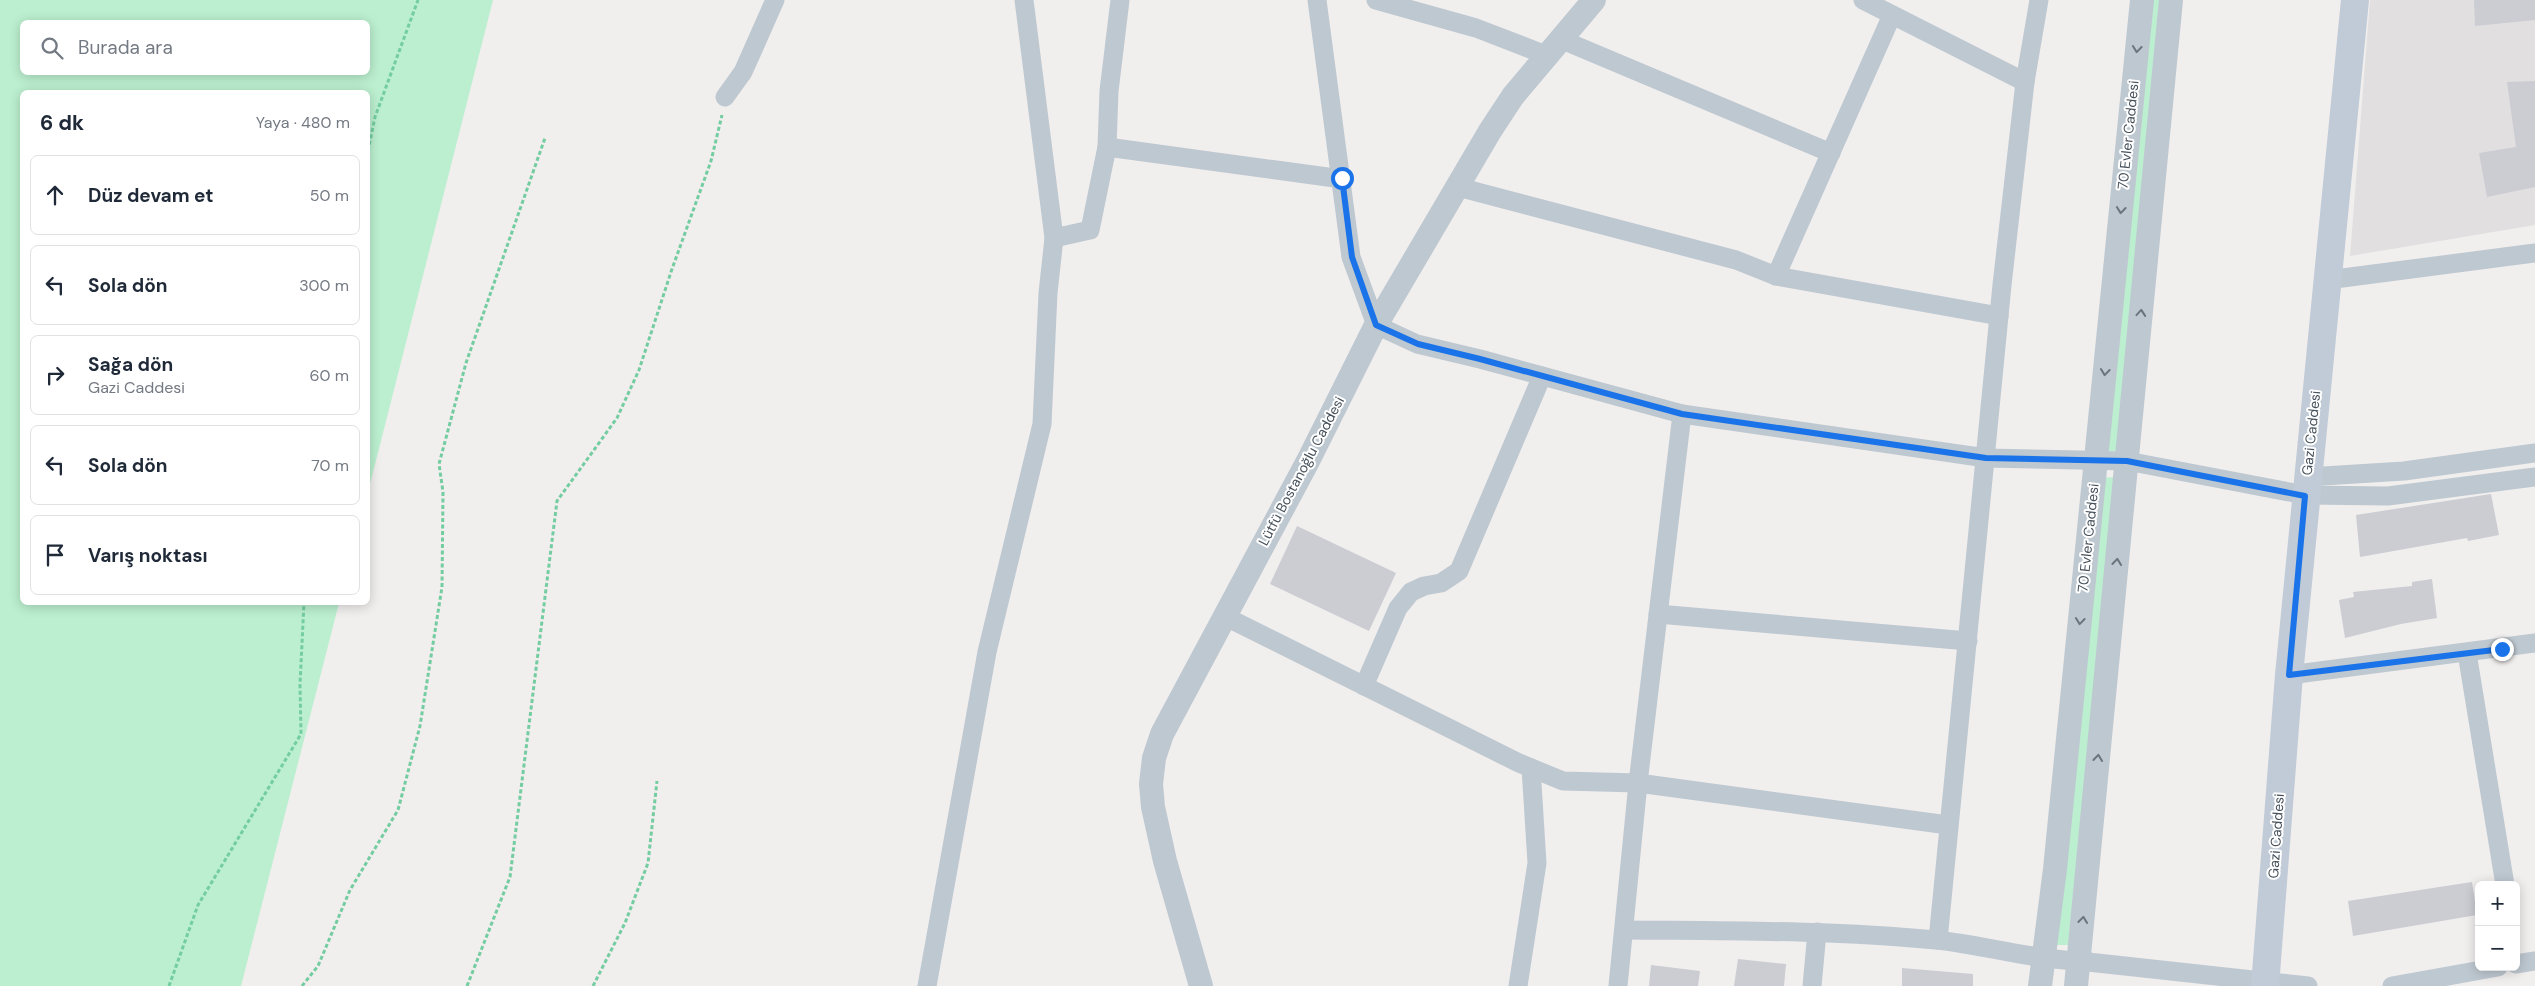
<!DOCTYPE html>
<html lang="tr">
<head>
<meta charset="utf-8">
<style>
	:root { --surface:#fff; --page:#f6f6f7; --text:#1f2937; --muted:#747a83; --line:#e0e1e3 }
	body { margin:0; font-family:"DM Sans",sans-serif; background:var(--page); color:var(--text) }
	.controls { position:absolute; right:15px; bottom:15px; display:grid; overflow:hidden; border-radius:8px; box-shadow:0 2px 12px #0003 }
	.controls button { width:45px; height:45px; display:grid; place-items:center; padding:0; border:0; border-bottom:1px solid var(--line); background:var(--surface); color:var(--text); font:25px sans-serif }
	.stop { position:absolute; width:15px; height:15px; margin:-11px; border:4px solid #1a73e8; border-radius:50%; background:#fff }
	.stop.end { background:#1a73e8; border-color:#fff; box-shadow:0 1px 5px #0008 }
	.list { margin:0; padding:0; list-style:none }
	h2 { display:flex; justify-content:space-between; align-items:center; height:65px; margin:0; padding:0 20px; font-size:21px }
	h2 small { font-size:16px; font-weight:400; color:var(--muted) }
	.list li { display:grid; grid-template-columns:32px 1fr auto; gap:15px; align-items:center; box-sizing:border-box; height:80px; margin:0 10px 10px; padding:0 10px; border:1px solid var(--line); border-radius:8px }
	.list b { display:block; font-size:19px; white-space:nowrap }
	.list p { margin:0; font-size:16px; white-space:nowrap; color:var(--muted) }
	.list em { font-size:16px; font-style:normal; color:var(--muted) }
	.icon { flex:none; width:28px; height:28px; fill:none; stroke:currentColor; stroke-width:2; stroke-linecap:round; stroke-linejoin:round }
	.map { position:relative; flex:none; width:2535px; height:986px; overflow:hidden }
	.search { position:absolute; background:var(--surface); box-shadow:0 2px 12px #0003; left:20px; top:20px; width:350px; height:55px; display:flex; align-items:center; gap:12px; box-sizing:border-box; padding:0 18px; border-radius:8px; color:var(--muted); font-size:19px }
	.panel { position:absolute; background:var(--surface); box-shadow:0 2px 12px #0003; left:20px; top:90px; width:350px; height:515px; border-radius:8px }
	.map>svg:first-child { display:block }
	.education { fill:#e2dfe0 }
	.green { fill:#bbefcf; fill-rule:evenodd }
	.building { fill:#cbcdd3 }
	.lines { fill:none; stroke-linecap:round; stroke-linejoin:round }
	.path { stroke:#73cda0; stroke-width:3; stroke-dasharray:4 2.5; stroke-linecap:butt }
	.minor { stroke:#bec8d0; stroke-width:19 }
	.tertiary { stroke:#bec8d0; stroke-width:24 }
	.secondary { stroke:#c0cbd7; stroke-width:28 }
	.oneway { stroke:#6a757e }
	.route { stroke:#1a73e8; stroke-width:6 }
	.labels { text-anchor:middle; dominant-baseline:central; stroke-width:4; stroke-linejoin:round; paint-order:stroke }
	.street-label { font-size:14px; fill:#46515b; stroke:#fff }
</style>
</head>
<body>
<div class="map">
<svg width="2535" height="986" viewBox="0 0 2535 986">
	<rect width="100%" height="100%" fill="#f1eeee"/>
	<polygon class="education" points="2370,0 2535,0 2535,225 2350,256"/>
	<g class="green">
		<path d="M0,0H493L368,492V92H22V602L339,603L241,986H0ZM368,22V72H22V22Z"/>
		<polygon points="2148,0 2163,0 2119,451 2104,451"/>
		<polygon points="2115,477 2068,945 2054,945 2101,478"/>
	</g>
	<g class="building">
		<polygon points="2474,0 2535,0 2535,20 2475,26"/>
		<polygon points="2535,81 2535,187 2487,197 2479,153 2516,147 2507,82"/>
		<polygon points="2491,494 2499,535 2468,541 2467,538 2360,557 2356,515"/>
		<polygon points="1297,526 1396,573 1369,631 1270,584"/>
		<polygon points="2432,579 2437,618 2401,624 2345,638 2339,600 2354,597 2353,592 2412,586 2412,582"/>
		<polygon points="2472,882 2477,915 2353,936 2348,901"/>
		<polygon points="1738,959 1786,964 1784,986 1734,986"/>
		<polygon points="1651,965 1700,971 1698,986 1649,986"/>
		<polygon points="1902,968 1973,974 1973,986 1902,986"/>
	</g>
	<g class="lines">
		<g class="path">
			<polyline points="368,151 375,117 418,0"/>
			<polyline points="169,986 198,905 301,734 300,685 304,602"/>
			<polyline points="302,986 318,966 350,890 398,810 420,726 442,587 443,492 439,464 466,363 545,138"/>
			<polyline points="467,986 510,877 557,501 617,418 639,370 672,269 711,161 722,115"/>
			<polyline points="593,986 625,923 648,863 657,781"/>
		</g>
		<g class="minor">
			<polyline points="1317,0 1351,257 1376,325 1417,344 1480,359 1682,414 1986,458 2127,461 2305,495 2388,496 2535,477"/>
			<polyline points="1376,0 1476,28 1546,55"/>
			<polyline points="1863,0 2025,82"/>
			<polyline points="1560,39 1831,153"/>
			<polyline points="725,97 743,72 775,0"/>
			<polyline points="1107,147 1342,179"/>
			<polyline points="1458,187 1736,260 1776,276 1999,316"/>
			<polyline points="1054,238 1090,230 1107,147 1109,91 1120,0"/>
			<polyline points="1776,276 1892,15"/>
			<polyline points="2327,280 2535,253"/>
			<polyline points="2307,477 2404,471 2535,453"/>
			<polyline points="1658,614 1968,641"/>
			<polyline points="1224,616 1519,763 1563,781 1638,783 1948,825"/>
			<polyline points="2467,653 2505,885"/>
			<polyline points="2289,675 2535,643"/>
			<polyline points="1364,686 1398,608 1411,592 1424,586 1441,583 1459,571 1542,376"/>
			<path d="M1624,930C1728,931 1832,930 1936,940C1984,945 2029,959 2079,961L2308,986"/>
			<polyline points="1938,940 2002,285 2025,82 2039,0"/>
			<polyline points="2516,964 2535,961"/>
			<polyline points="927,986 987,652 1042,424 1048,293 1054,238 1024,0"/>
			<polyline points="1518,986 1537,863 1531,768"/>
			<polyline points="1618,986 1638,783 1682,414"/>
			<polyline points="1812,986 1817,932"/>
			<polyline points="2392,986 2498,967"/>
		</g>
		<g class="tertiary">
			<polyline points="1201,986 1165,861 1153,807 1151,784 1154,758 1162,734 1308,461 1376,325 1490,131 1513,96 1594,0"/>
			<polyline points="2040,986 2055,869 2142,0"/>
			<polyline points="2076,986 2171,0"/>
		</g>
		<polyline class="secondary" points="2265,986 2289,675 2355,0"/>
	</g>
	<defs><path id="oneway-chevron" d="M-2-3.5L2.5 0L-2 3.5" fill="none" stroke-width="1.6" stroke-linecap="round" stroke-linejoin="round" transform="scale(1.25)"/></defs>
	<g class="oneway">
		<use href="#oneway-chevron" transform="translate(2137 49) rotate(96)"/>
		<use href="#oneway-chevron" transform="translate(2121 210) rotate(96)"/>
		<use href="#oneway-chevron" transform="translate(2141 313) rotate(-85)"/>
		<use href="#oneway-chevron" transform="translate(2105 372) rotate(96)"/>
		<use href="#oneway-chevron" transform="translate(2117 562) rotate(-84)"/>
		<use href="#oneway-chevron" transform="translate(2080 621) rotate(96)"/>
		<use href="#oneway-chevron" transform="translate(2098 758) rotate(-84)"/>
		<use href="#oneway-chevron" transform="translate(2083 920) rotate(-84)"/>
	</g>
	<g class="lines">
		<polyline class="route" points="1342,178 1352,257 1376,325 1418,344 1480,359 1682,414 1986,458 2127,461 2305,496 2289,675 2502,649"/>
	</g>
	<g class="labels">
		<g class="street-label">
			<text transform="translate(2128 135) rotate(-84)">70 Evler Caddesi</text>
			<text transform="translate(2311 433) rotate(-84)">Gazi Caddesi</text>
			<text transform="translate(1301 471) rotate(-62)">Lütfü Bostanoğlu Caddesi</text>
			<text transform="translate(2088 538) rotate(-84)">70 Evler Caddesi</text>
			<text transform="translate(2276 836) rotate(-86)">Gazi Caddesi</text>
		</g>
	</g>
</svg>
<div class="controls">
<button>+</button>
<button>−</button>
</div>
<div class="stop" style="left:1342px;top:178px"></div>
<div class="stop end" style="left:2502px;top:649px"></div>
<div class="search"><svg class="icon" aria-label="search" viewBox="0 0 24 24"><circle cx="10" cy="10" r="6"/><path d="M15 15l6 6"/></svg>Burada ara</div>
<section class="panel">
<h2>6 dk<small>Yaya · 480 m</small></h2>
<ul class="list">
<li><svg class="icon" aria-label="ahead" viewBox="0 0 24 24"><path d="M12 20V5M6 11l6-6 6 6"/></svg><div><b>Düz devam et</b></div><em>50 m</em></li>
<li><svg class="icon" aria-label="left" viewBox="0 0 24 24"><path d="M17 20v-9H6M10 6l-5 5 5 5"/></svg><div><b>Sola dön</b></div><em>300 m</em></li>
<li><svg class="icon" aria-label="right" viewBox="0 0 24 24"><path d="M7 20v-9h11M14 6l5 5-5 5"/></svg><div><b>Sağa dön</b><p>Gazi Caddesi</p></div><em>60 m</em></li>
<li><svg class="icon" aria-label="left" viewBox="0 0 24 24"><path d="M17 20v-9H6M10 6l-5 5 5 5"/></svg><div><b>Sola dön</b></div><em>70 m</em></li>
<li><svg class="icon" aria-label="arrive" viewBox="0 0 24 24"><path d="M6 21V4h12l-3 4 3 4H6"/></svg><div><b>Varış noktası</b></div></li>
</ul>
</section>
</div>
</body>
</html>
